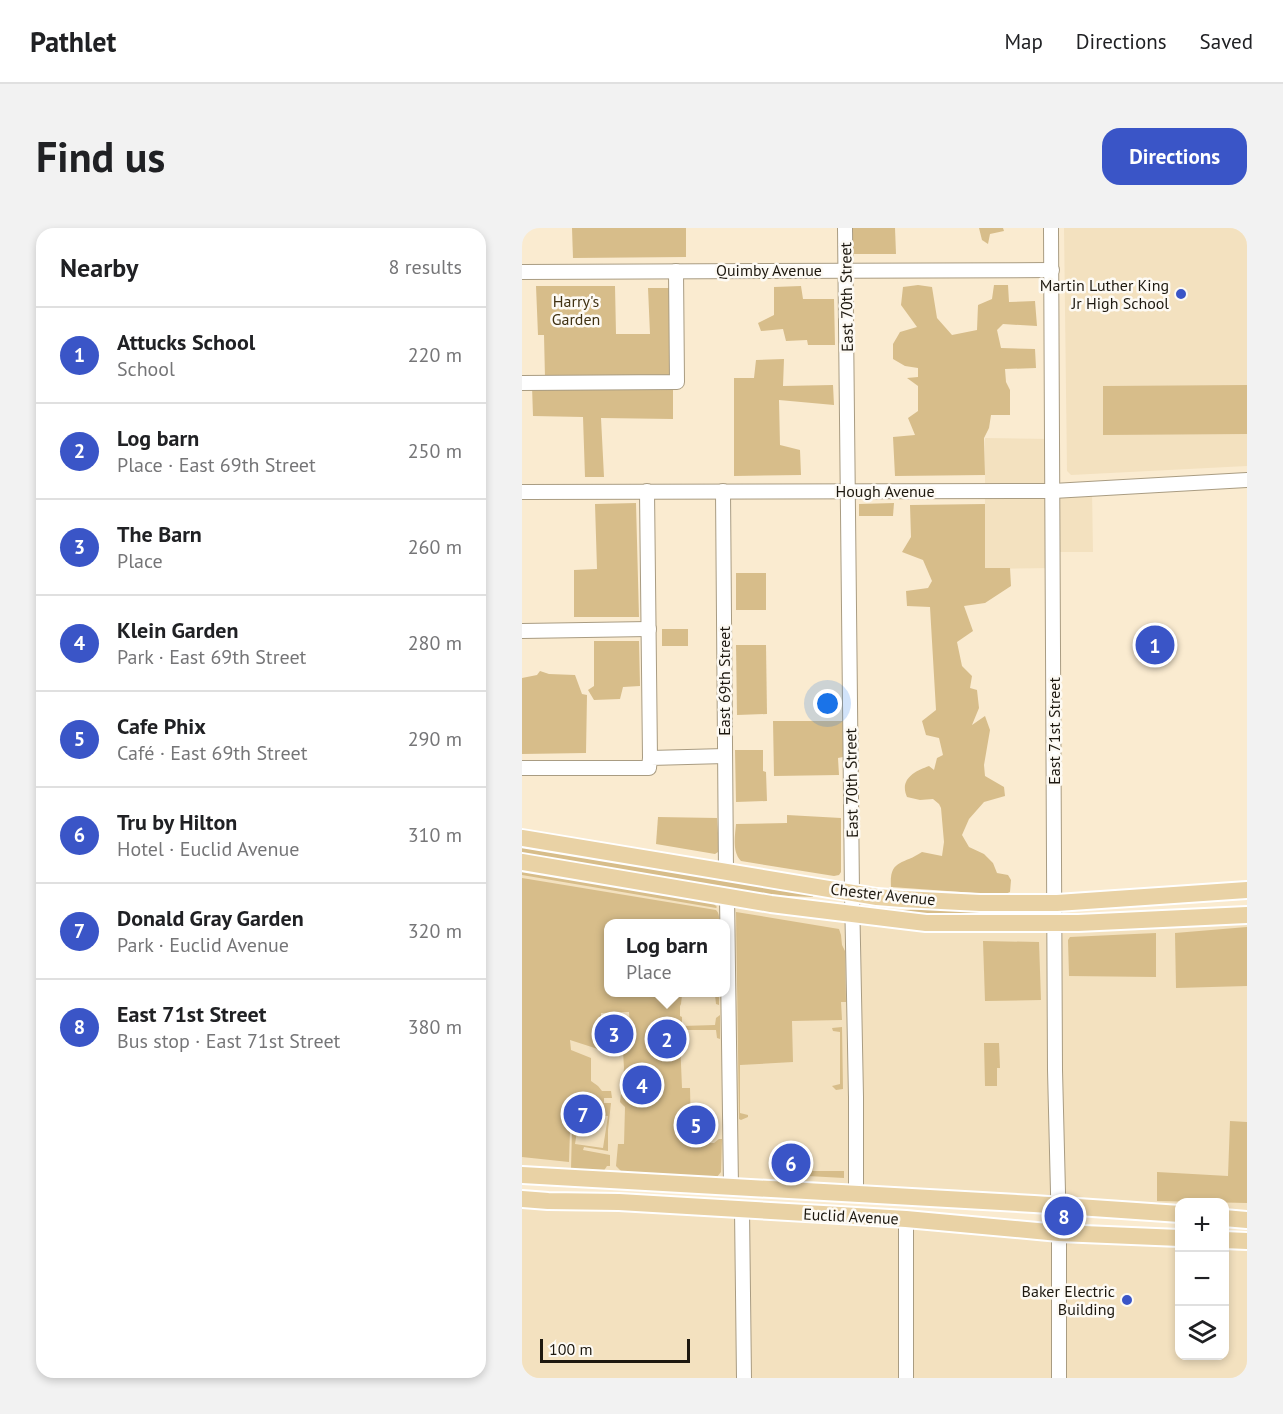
<!DOCTYPE html>
<html lang="en">
<head>
<meta charset="utf-8">
<style>
	:root { --surface:#fff; --page:#f2f2f2; --text:#202124; --muted:#757577; --line:#e0e0e0; --accent:#3a55c7 }
	body { margin:0; font-family:"PT Sans",sans-serif; background:var(--page); color:var(--text) }
	.controls { position:absolute; right:18px; bottom:18px; display:grid; overflow:hidden; border-radius:12px; box-shadow:0 3px 9px #0003 }
	.controls button { width:54px; height:54px; display:grid; place-items:center; padding:0; border:0; border-bottom:2px solid var(--line); background:var(--surface); color:var(--text); font:30px sans-serif }
	.scale { position:absolute; left:18px; bottom:15px; width:150px; box-sizing:border-box; padding-left:6px; border:3px solid #1d180f; border-top:0; font-size:16px; line-height:21px; white-space:nowrap; color:#1d180f; -webkit-text-stroke:4px #fdfaf4; paint-order:stroke }
	.you { position:absolute; left:306px; top:476px; width:21px; height:21px; margin:-15px; border:4px solid #fff; border-radius:50%; background:#1a73e8; box-shadow:0 0 0 9px #1a73e833 }
	.badge { display:grid; place-items:center; width:39px; height:39px; border-radius:50%; background:var(--accent); color:#fff; font-size:20px; font-weight:700 }
	.pin { position:absolute; translate:-50% -50%; border:3px solid #fff; box-shadow:0 2px 6px #0006 }
	.popup { position:absolute; left:82px; top:691px; width:126px; height:78px; box-sizing:border-box; display:grid; place-content:center; border-radius:12px; background:var(--surface); filter:drop-shadow(0 2px 4px #0005); font-size:20px; white-space:nowrap; color:var(--muted) }
	.popup b { font-size:22px; color:var(--text) }
	.popup::after { content:''; position:absolute; left:50%; top:100%; margin-left:-12px; border:12px solid transparent; border-top-color:var(--surface) }
	.list { margin:0; padding:0; list-style:none }
	h2 { display:flex; justify-content:space-between; align-items:center; height:78px; margin:0; padding:0 24px; font-size:26px }
	h2 small { font-size:20px; font-weight:400; color:var(--muted) }
	.list li { display:grid; grid-template-columns:39px 1fr auto; gap:18px; align-items:center; box-sizing:border-box; height:96px; padding:0 24px; border-top:2px solid var(--line) }
	.list b { display:block; font-size:22px; white-space:nowrap }
	.list p { margin:0; font-size:20px; white-space:nowrap; color:var(--muted) }
	.list em { font-size:20px; font-style:normal; color:var(--muted) }
	.icon { flex:none; width:33px; height:33px; fill:none; stroke:currentColor; stroke-width:2; stroke-linecap:round; stroke-linejoin:round }
	.map { position:relative; flex:none; width:725px; height:1150px; overflow:hidden; border-radius:18px }
	header { display:flex; align-items:center; gap:36px; box-sizing:border-box; height:84px; padding:0 30px; background:var(--surface); border-bottom:2px solid var(--line) }
	header strong { font-size:28px }
	nav { display:flex; gap:33px; margin-inline-start:auto; font-size:21px }
	.intro { display:flex; align-items:center; justify-content:space-between; box-sizing:border-box; height:144px; padding:0 36px }
	h1 { margin:0; font-size:42px }
	.button { padding:15px 27px; border-radius:18px; background:var(--accent); color:#fff; font-size:21px; font-weight:700 }
	main { display:flex; gap:36px; padding:0 36px }
	aside { flex:1; background:var(--surface); border-radius:18px; box-shadow:0 3px 9px #0003 }
	.map>svg:first-child { display:block }
	.built { fill:#f3e1bf; fill-rule:evenodd }
	.green { fill:#d7bd8a; fill-rule:evenodd }
	.lines { fill:none; stroke-linecap:round; stroke-linejoin:round }
	.minor-casing { stroke:#a99c82; stroke-width:16 }
	.major-casing { stroke:#fff; stroke-width:20 }
	.minor { stroke:#fff; stroke-width:14 }
	.major { stroke:#e9d2a5; stroke-width:16 }
	.poi-dot { fill:#3a55c7; stroke:#fdfaf4; stroke-width:2 }
	.labels { text-anchor:middle; dominant-baseline:central; stroke-width:5; stroke-linejoin:round; paint-order:stroke }
	.street-label { font-size:16px; fill:#1d180f; stroke:#fdfaf4 }
	.poi-label { font-size:16px; fill:#1d180f; stroke:#fdfaf4; text-anchor:end }
	.park-label { font-size:16px; fill:#413213; stroke:#fdfaf4 }
</style>
</head>
<body>
<header>
<strong>Pathlet</strong>
<nav><a>Map</a><a>Directions</a><a>Saved</a></nav>
</header>
<div class="intro"><h1>Find us</h1><a class="button">Directions</a></div>
<main>
<aside>
<h2>Nearby<small>8 results</small></h2>
<ul class="list">
<li><span class="badge">1</span><div><b>Attucks School</b><p>School</p></div><em>220 m</em></li>
<li><span class="badge">2</span><div><b>Log barn</b><p>Place · East 69th Street</p></div><em>250 m</em></li>
<li><span class="badge">3</span><div><b>The Barn</b><p>Place</p></div><em>260 m</em></li>
<li><span class="badge">4</span><div><b>Klein Garden</b><p>Park · East 69th Street</p></div><em>280 m</em></li>
<li><span class="badge">5</span><div><b>Cafe Phix</b><p>Café · East 69th Street</p></div><em>290 m</em></li>
<li><span class="badge">6</span><div><b>Tru by Hilton</b><p>Hotel · Euclid Avenue</p></div><em>310 m</em></li>
<li><span class="badge">7</span><div><b>Donald Gray Garden</b><p>Park · Euclid Avenue</p></div><em>320 m</em></li>
<li><span class="badge">8</span><div><b>East 71st Street</b><p>Bus stop · East 71st Street</p></div><em>380 m</em></li>
</ul>
</aside>
<div class="map">
<svg width="725" height="1150" viewBox="0 0 725 1150">
	<rect width="100%" height="100%" fill="#faebd0"/>
	<g class="built">
		<polygon points="542,0 725,0 725,238 549,247 545,243"/>
		<polygon points="463,210 531,211 531,263 570,261 571,324 531,324 531,340 463,341"/>
		<path d="M0,634L331,687H725V992L703,990L702,974H658L657,986L0,947ZM86,696H204V764H86Z"/>
		<polygon points="0,971 657,1010 658,1128 702,1128 703,1012 725,1013 725,1150 0,1150"/>
	</g>
	<g class="green">
		<polygon points="50,0 164,0 164,29 51,30"/>
		<polygon points="329,0 373,0 374,26 329,26"/>
		<polygon points="457,0 481,0 482,3 468,6 466,16 460,12"/>
		<polygon points="396,57 410,59 415,90 430,107 455,102 456,77 470,71 472,57 486,57 487,74 513,73 515,98 481,96 475,102 479,120 513,121 514,140 483,141 484,154 488,162 488,187 469,187 467,200 462,210 463,247 373,248 371,209 393,207 386,190 396,183 396,158 385,150 396,149 396,140 383,138 371,131 371,116 378,104 395,99 379,77 381,59"/>
		<polygon points="14,58 93,58 94,106 128,106 126,60 148,60 149,149 23,150 22,107 16,107"/>
		<polygon points="279,58 281,71 312,71 313,117 286,117 285,112 264,113 261,101 239,103 236,95 252,87 252,59"/>
		<polygon points="262,131 261,158 311,157 312,177 257,172 258,217 278,222 279,247 212,248 212,150 232,150 234,132"/>
		<polygon points="725,157 725,206 581,207 581,158"/>
		<polygon points="10,158 151,159 151,191 79,190 82,249 63,249 61,189 11,188"/>
		<polygon points="114,275 117,389 52,389 52,342 75,341 73,276"/>
		<polygon points="372,275 371,288 337,288 337,276"/>
		<path d="M463,276V340H488L489,358L463,375L442,378L451,403L435,414L440,438L450,448L448,460L455,462L457,480L450,497L463,488L468,502L462,537L463,548L482,559L483,568L462,574L447,591L440,607L447,619L462,626L471,635L475,645L486,647L489,652L488,664L481,667L369,659C367,631 381,637 400,624L420,628L422,614L419,580L417,576L411,571L398,572L385,569C377,551 393,543 407,538L412,542L415,530L421,527L417,510L404,507L400,493L414,482L408,379L385,378L384,363L406,360L410,353L401,332L380,324L389,309L388,277Z"/>
		<rect x="214" y="345" width="30" height="37"/>
		<rect x="140" y="401" width="26" height="17"/>
		<polygon points="72,413 117,413 118,458 101,459 98,471 72,472 66,462 72,458"/>
		<polygon points="214,417 244,417 245,486 215,487"/>
		<polygon points="18,443 27,446 53,447 60,466 65,467 64,525 0,526 0,450 15,447"/>
		<polygon points="251,493 321,493 321,529 316,530 317,547 252,548"/>
		<polygon points="213,522 241,522 241,543 244,544 245,573 214,574"/>
		<path d="M265,587L319,590V644L317,647L312,648L219,633C210,624 213,608 214,596L265,595Z"/>
		<polygon points="136,589 195,590 197,620 196,624 193,626 134,616"/>
		<polygon points="0,619 291,666 291,669 243,667 0,626"/>
		<polygon points="0,642 179,672 192,676 195,679 194,680 0,647"/>
		<path d="M0,650L194,682C198,686 197,691 197,695L86,696V764L197,765V777L194,776L193,767H160L159,776L158,778V788L160,789V798L193,797L194,790L198,787V811L195,810L194,802H161L160,810L158,812L160,860H168L169,904L181,915H192L197,911H200L199,944L194,950L100,944L94,938L96,916H102L103,879L98,874L102,840L101,823L109,820L107,784L79,785V822L48,812L49,822L69,830V853L76,858L80,863H89L90,870H82V875H89L86,902V923L62,919L61,922L88,927V938H85L81,944L49,941L50,902H48L47,934L0,929ZM74,887L86,888L81,920L53,916L55,903L71,905Z"/>
		<polygon points="412,680 489,682 490,684 447,689 373,685 373,683"/>
		<polygon points="214,684 317,701 319,707 320,717 323,723 324,774 319,774 320,792 270,793 271,834 218,837 218,885 226,887 226,889 219,892 217,891"/>
		<polygon points="725,699 725,758 654,760 653,705"/>
		<polygon points="634,705 634,749 547,748 546,712 548,709"/>
		<polygon points="461,713 517,714 519,772 463,773"/>
		<polygon points="320,799 321,861 314,862 310,858 318,856 318,804 311,803 310,800"/>
		<polygon points="462,815 477,815 478,840 475,840 475,858 463,858"/>
		<polygon points="708,893 725,894 725,975 635,973 635,944 706,948"/>
		<polygon points="251,941 260,941 260,943 322,943 322,950 249,946"/>
	</g>
	<g class="lines">
		<g class="minor-casing">
			<g id="minor">
				<polyline points="323,0 330,665 334,869 334,967"/>
				<polyline points="529,0 533,842 537,1005 537,1150"/>
				<polyline points="0,44 530,42"/>
				<polyline points="0,155 155,154 154,43"/>
				<polyline points="125,263 128,530"/>
				<polyline points="201,263 204,644"/>
				<polyline points="0,264 531,263 725,252"/>
				<polyline points="0,403 127,401"/>
				<polyline points="0,540 127,540 128,530 203,528"/>
				<polyline points="205,669 209,959"/>
				<polyline points="220,981 222,1150"/>
				<polyline points="384,991 384,1150"/>
			</g>
		</g>
		<g class="major-casing">
			<g id="major">
				<polyline points="0,610 355,669 380,671 458,675 535,675 725,662"/>
				<polyline points="0,634 249,676 404,695 556,695 725,687"/>
				<polyline points="0,947 512,976 658,986"/>
				<polyline points="0,971 26,973 97,974 301,986 384,991 537,1005 658,1010"/>
				<polyline points="702,990 725,992"/>
				<polyline points="702,1012 725,1013"/>
			</g>
		</g>
		<use href="#minor" class="minor"/>
		<use href="#major" class="major"/>
	</g>
	<g class="poi-dot">
		<circle cx="659" cy="66" r="6"/>
		<circle cx="605" cy="1072" r="6"/>
	</g>
	<g class="labels">
		<g class="street-label">
			<text x="247" y="42">Quimby Avenue</text>
			<text transform="translate(324 69) rotate(-91)">East 70th Street</text>
			<text x="363" y="263">Hough Avenue</text>
			<text transform="translate(202 453) rotate(-90)">East 69th Street</text>
			<text transform="translate(532 503) rotate(-90)">East 71st Street</text>
			<text transform="translate(329 555) rotate(-91)">East 70th Street</text>
			<text transform="translate(361 666) rotate(6)">Chester Avenue</text>
			<text transform="translate(329 988) rotate(3)">Euclid Avenue</text>
		</g>
		<g class="poi-label">
			<text x="647" y="57">Martin Luther King<tspan x="647" dy="18">Jr High School</tspan></text>
			<text x="593" y="1063">Baker Electric<tspan x="593" dy="18">Building</tspan></text>
		</g>
		<g class="park-label">
			<text x="54" y="73">Harry's<tspan x="54" dy="18">Garden</tspan></text>
		</g>
	</g>
</svg>
<div class="controls">
<button>+</button>
<button>−</button>
<button><svg class="icon" aria-label="layers" viewBox="0 0 24 24"><path d="M12 4l9 5-9 5-9-5zM3 14l9 5 9-5"/></svg></button>
</div>
<div class="scale">100 m</div>
<div class="you"></div>
<div class="pin badge" style="left:633px;top:417px">1</div>
<div class="pin badge" style="left:145px;top:811px">2</div>
<div class="popup"><b>Log barn</b>Place</div>
<div class="pin badge" style="left:92px;top:806px">3</div>
<div class="pin badge" style="left:120px;top:857px">4</div>
<div class="pin badge" style="left:174px;top:897px">5</div>
<div class="pin badge" style="left:269px;top:935px">6</div>
<div class="pin badge" style="left:61px;top:886px">7</div>
<div class="pin badge" style="left:542px;top:988px">8</div>
</div>
</main>
</body>
</html>
